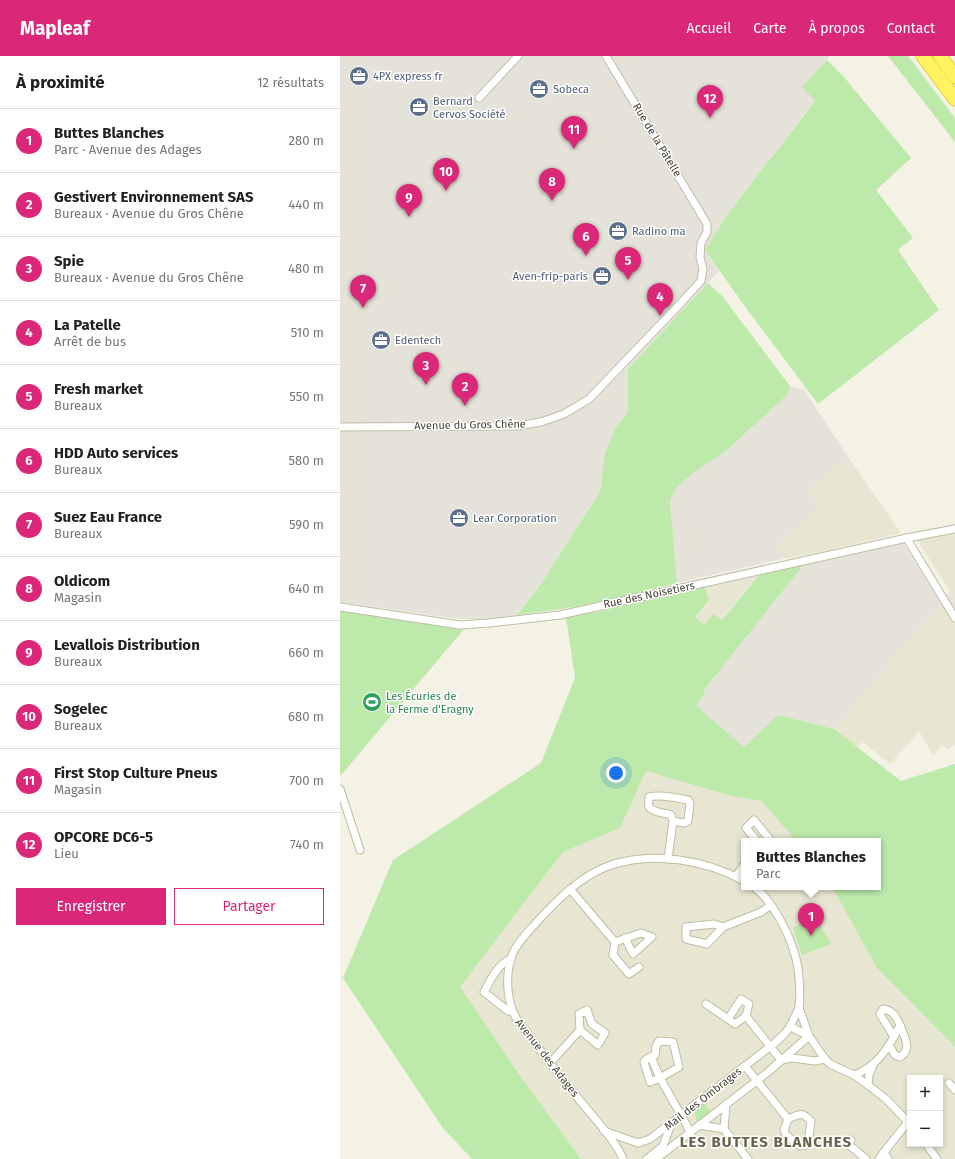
<!DOCTYPE html>
<html lang="fr">
<head>
<meta charset="utf-8">
<style>
	:root { --surface:#fff; --page:#f2f2f2; --text:#202124; --muted:#757577; --line:#e0e0e0; --accent:#db2777 }
	body { margin:0; font-family:"Fira Sans",sans-serif; background:var(--page); color:var(--text) }
	.controls { position:absolute; right:12px; bottom:12px; display:grid; overflow:hidden; border-radius:0px; box-shadow:0 2px 6px #0003 }
	.controls button { width:36px; height:36px; display:grid; place-items:center; padding:0; border:0; border-bottom:1px solid var(--line); background:var(--surface); color:var(--text); font:20px sans-serif }
	.you { position:absolute; left:276px; top:717px; width:14px; height:14px; margin:-10px; border:3px solid #fff; border-radius:50%; background:#1a73e8; box-shadow:0 0 0 6px #1a73e833 }
	.badge { display:grid; place-items:center; width:26px; height:26px; border-radius:50%; background:var(--accent); color:#fff; font-size:13px; font-weight:700 }
	.pin { position:absolute; translate:-50% -33px; filter:drop-shadow(0 1px 2px #0008) }
	.pin::after { content:''; position:absolute; top:21px; width:14px; height:12px; background:inherit; clip-path:polygon(0 0,100% 0,50% 100%) }
	.popup { position:absolute; left:401px; top:782px; width:140px; height:52px; box-sizing:border-box; display:grid; place-content:center; border-radius:0px; background:var(--surface); filter:drop-shadow(0 1px 3px #0005); font-size:13px; white-space:nowrap; color:var(--muted) }
	.popup b { font-size:15px; color:var(--text) }
	.popup::after { content:''; position:absolute; left:50%; top:100%; margin-left:-8px; border:8px solid transparent; border-top-color:var(--surface) }
	.list { margin:0; padding:0; list-style:none }
	h2 { display:flex; justify-content:space-between; align-items:center; height:52px; margin:0; padding:0 16px; font-size:17px }
	h2 small { font-size:13px; font-weight:400; color:var(--muted) }
	.list li { display:grid; grid-template-columns:26px 1fr auto; gap:12px; align-items:center; box-sizing:border-box; height:64px; padding:0 16px; border-top:1px solid var(--line) }
	.list b { display:block; font-size:15px; white-space:nowrap }
	.list p { margin:0; font-size:13px; white-space:nowrap; color:var(--muted) }
	.list em { font-size:13px; font-style:normal; color:var(--muted) }
	.actions { display:flex; gap:8px; padding:12px 16px }
	.actions a { flex:1; padding:9px 0; border:1px solid var(--accent); border-radius:0px; text-align:center; font-size:14px; color:var(--accent) }
	.actions .main { background:var(--accent); color:#fff }
	.map { position:relative; flex:none; width:615px; height:1103px; overflow:hidden }
	header { display:flex; align-items:center; gap:24px; box-sizing:border-box; height:56px; padding:0 20px; background:var(--accent); color:#fff }
	header strong { font-size:19px }
	nav { display:flex; gap:22px; margin-inline-start:auto; font-size:14px }
	main { display:flex }
	aside { flex:1; background:var(--surface) }
	.map>svg:first-child { display:block }
	.residential { fill:#e7e6d2; fill-rule:evenodd }
	.industrial { fill:#e5e3d9 }
	.green { fill:#bde9ab }
	.lines { fill:none; stroke-linecap:round; stroke-linejoin:round }
	.street-casing { stroke:#bfbda6; stroke-width:9 }
	.highway-casing { stroke:#e3cf2d; stroke-width:15 }
	.street { stroke:#fff; stroke-width:7 }
	.highway { stroke:#fff363; stroke-width:13 }
	.labels { text-anchor:middle; dominant-baseline:central; stroke-width:3; stroke-linejoin:round; paint-order:stroke }
	.service-label { font-size:11px; fill:#4e5e75; stroke:#fff; text-anchor:start }
	.street-label { font-size:11px; fill:#454334; stroke:#fff }
	.leisure-label { font-size:11px; fill:#27864d; stroke:#fff; text-anchor:start }
	.district-label { font-size:15px; font-weight:bold; letter-spacing:1px; fill:#68644b; stroke:#fff }
</style>
</head>
<body>
<header>
<strong>Mapleaf</strong>
<nav><a>Accueil</a><a>Carte</a><a>À propos</a><a>Contact</a></nav>
</header>
<main>
<aside>
<h2>À proximité<small>12 résultats</small></h2>
<ul class="list">
<li><span class="badge">1</span><div><b>Buttes Blanches</b><p>Parc · Avenue des Adages</p></div><em>280 m</em></li>
<li><span class="badge">2</span><div><b>Gestivert Environnement SAS</b><p>Bureaux · Avenue du Gros Chêne</p></div><em>440 m</em></li>
<li><span class="badge">3</span><div><b>Spie</b><p>Bureaux · Avenue du Gros Chêne</p></div><em>480 m</em></li>
<li><span class="badge">4</span><div><b>La Patelle</b><p>Arrêt de bus</p></div><em>510 m</em></li>
<li><span class="badge">5</span><div><b>Fresh market</b><p>Bureaux</p></div><em>550 m</em></li>
<li><span class="badge">6</span><div><b>HDD Auto services</b><p>Bureaux</p></div><em>580 m</em></li>
<li><span class="badge">7</span><div><b>Suez Eau France</b><p>Bureaux</p></div><em>590 m</em></li>
<li><span class="badge">8</span><div><b>Oldicom</b><p>Magasin</p></div><em>640 m</em></li>
<li><span class="badge">9</span><div><b>Levallois Distribution</b><p>Bureaux</p></div><em>660 m</em></li>
<li><span class="badge">10</span><div><b>Sogelec</b><p>Bureaux</p></div><em>680 m</em></li>
<li><span class="badge">11</span><div><b>First Stop Culture Pneus</b><p>Magasin</p></div><em>700 m</em></li>
<li><span class="badge">12</span><div><b>OPCORE DC6-5</b><p>Lieu</p></div><em>740 m</em></li>
</ul>
<div class="actions"><a class="main">Enregistrer</a><a>Partager</a></div>
</aside>
<div class="map">
<svg width="615" height="1103" viewBox="0 0 615 1103">
	<rect width="100%" height="100%" fill="#f3f2e4"/>
	<g class="residential">
		<polygon points="508,401 561,477 472,498 442,503 438,486 462,469 480,449 466,436"/>
		<polygon points="615,468 615,689 607,693 602,689 593,699 579,675 550,708 523,686 513,696 490,677 578,571 610,535 572,476"/>
		<polygon points="421,517 381,564 364,569 355,561 369,544 364,530"/>
		<path d="M306,715L391,740L422,745L456,785H404V831H492L537,912L615,991V1103H241L176,1014L119,932L223,796L280,772ZM570,1022H600V1088H570Z"/>
	</g>
	<g class="industrial">
		<polygon points="0,0 489,0 487,4 462,31 475,44 387,159 365,194 379,215 288,313 288,356 276,371 265,397 260,436 197,534 177,559 139,564 111,562 0,546"/>
		<polygon points="450,330 464,334 508,401 466,436 480,449 462,469 438,486 442,503 337,527 330,444 336,432 352,418 386,395 447,339"/>
		<polygon points="563,487 600,546 494,673 438,659 404,691 355,650 365,636 364,634 465,507"/>
	</g>
	<g class="green">
		<polygon points="548,0 568,0 615,62 615,86"/>
		<polygon points="487,4 504,21 571,102 536,134 573,182 558,194 599,254 478,348 406,252 365,194 387,159 475,45 462,31"/>
		<polygon points="368,227 382,240 450,330 447,339 386,395 352,418 336,432 330,445 337,527 274,543 228,552 177,559 197,534 260,436 265,397 276,371 288,356 288,313"/>
		<polygon points="465,507 364,634 365,636 356,650 404,691 438,659 494,673 561,725 615,708 615,991 537,912 492,831 538,831 538,785 456,785 422,745 391,740 306,715 280,772 223,796 120,931 176,1014 241,1103 132,1103 103,1072 3,922 53,804 201,707 235,622 226,561 263,555 342,532 364,530 369,544 355,561 364,569 374,558 382,564 421,517"/>
		<polygon points="0,553 124,573 2,718 0,719"/>
		<polygon points="475,860 491,888 462,899 453,872"/>
		<polygon points="364,1046 371,1057 357,1068 354,1054"/>
	</g>
	<g class="lines">
		<g class="street-casing">
			<g id="street">
				<polyline points="139,42 178,0"/>
				<polyline points="0,371 177,370 201,366 224,358 249,343 338,250 361,225 363,213 360,201 361,187 367,176 367,168 266,0"/>
				<polyline points="567,482 570,488 615,562"/>
				<polyline points="0,551 120,569 149,567 220,559 567,482 615,473"/>
				<polyline points="0,733 20,794"/>
				<polyline points="417,785 406,772 414,764 431,785"/>
				<path d="M328,803L333,765L331,759C326,757 312,756 309,751C308,749 309,744 309,741C322,738 336,742 348,744L350,747L348,765L344,767L333,765"/>
				<polyline points="396,820 404,809"/>
				<polyline points="230,833 275,886"/>
				<polyline points="383,871 374,868 346,871 346,883 367,888 383,871 421,856 431,849"/>
				<polyline points="275,886 301,877 312,881 293,898 285,882"/>
				<polyline points="275,886 273,899 289,918 299,911"/>
				<path d="M171,903C158,907 150,925 144,936L168,955H172"/>
				<polygon points="401,943 409,948 406,960 395,968 388,963"/>
				<polyline points="366,948 388,963"/>
				<polyline points="459,952 469,980 485,1003 490,1008 514,1019 533,1033 546,1043 570,1068"/>
				<polyline points="406,960 441,1004 452,1002 475,1005 485,1003"/>
				<polygon points="319,985 333,986 339,1011 320,1022 310,1026 304,1006 307,1003 315,999 316,990"/>
				<path d="M549,989L555,999L560,1001C573,993 564,981 560,969"/>
				<polyline points="311,1001 320,1022 351,1077"/>
				<polyline points="210,1007 240,974 239,958 247,954 252,968 265,977 258,989 240,974"/>
				<path d="M405,1010L448,1063C460,1058 461,1055 471,1065L468,1088L460,1090L446,1079L444,1074L448,1063"/>
				<path d="M514,1019C537,1011 550,990 560,969C556,961 553,954 543,953L540,958L554,981"/>
				<polyline points="609,1027 615,1034"/>
				<polyline points="528,1029 529,1019 533,1009"/>
				<polyline points="386,1048 384,1073 408,1103"/>
				<polyline points="359,1069 384,1073"/>
				<path d="M264,1075L298,1087L310,1083L431,990C443,980 449,975 455,960C457,957 458,954 459,951C461,938 459,911 455,899C449,877 432,844 414,831"/>
				<polyline points="511,1084 508,1088 526,1103"/>
				<polyline points="586,1088 597,1103"/>
				<path d="M283,1103C275,1083 251,1059 238,1042C216,1016 196,989 176,962C166,944 165,916 173,897C178,886 187,877 195,868C216,845 241,819 271,809C313,795 366,804 404,825"/>
				<polyline points="307,1103 323,1090 331,1068"/>
				<polyline points="316,1103 428,1016 469,980 451,971"/>
				<polyline points="539,1103 544,1096"/>
				<polyline points="548,1103 544,1096 568,1066"/>
			</g>
		</g>
		<g class="highway-casing">
			<g id="highway">
				<polyline points="583,0 615,43"/>
				<polyline points="600,0 615,21"/>
			</g>
		</g>
		<use href="#street" class="street"/>
		<use href="#highway" class="highway"/>
	</g>
	<defs>
		<g id="office-disc" transform="scale(1)"><circle r="9.5" fill="#5c6f8a" stroke="#fff"/><path d="M-6-3h4V-5.5h4V-3h4V5H-6ZM-1-4.5V-3h2v-1.5ZM-6 0V1H6V0Z" fill="#fff"/></g>
		<g id="stadium-disc" transform="scale(1)"><circle r="9.5" fill="#2e9e5b" stroke="#fff"/><path d="M0-5a6.5 5 0 1 0 0 10a6.5 5 0 1 0 0-10ZM-3.5-1.8h7v3.6h-7Z" fill="#fff"/></g>
	</defs>
	<g fill-rule="evenodd">
		<use href="#office-disc" x="19" y="20"/>
		<use href="#office-disc" x="199" y="33"/>
		<use href="#office-disc" x="79" y="51"/>
		<use href="#office-disc" x="278" y="175"/>
		<use href="#office-disc" x="262" y="220"/>
		<use href="#office-disc" x="41" y="284"/>
		<use href="#office-disc" x="119" y="462"/>
		<use href="#stadium-disc" x="32" y="646"/>
	</g>
	<g class="labels">
		<g class="service-label">
			<text x="33" y="20">4PX express fr</text>
			<text x="213" y="33">Sobeca</text>
			<text x="93" y="45">Bernard<tspan x="93" dy="13">Cervos Société</tspan></text>
			<text x="292" y="175">Radino ma</text>
			<text x="248" y="220" text-anchor="end">Aven-frip-paris</text>
			<text x="55" y="284">Edentech</text>
			<text x="133" y="462">Lear Corporation</text>
		</g>
		<g class="street-label">
			<text transform="translate(317 84) rotate(59)">Rue de la Pâtelle</text>
			<text transform="translate(130 369) rotate(-1)">Avenue du Gros Chêne</text>
			<text transform="translate(309 539) rotate(-12)">Rue des Noisetiers</text>
			<text transform="translate(207 1002) rotate(52)">Avenue des Adages</text>
			<text transform="translate(363 1043) rotate(-38)">Mail des Ombrages</text>
		</g>
		<g class="leisure-label">
			<text x="46" y="640">Les Écuries de<tspan x="46" dy="13">la Ferme d'Eragny</tspan></text>
		</g>
		<g class="district-label">
			<text x="426" y="1086">LES BUTTES BLANCHES</text>
		</g>
	</g>
</svg>
<div class="controls">
<button>+</button>
<button>−</button>
</div>
<div class="you"></div>
<div class="pin badge" style="left:471px;top:880px">1</div>
<div class="popup"><b>Buttes Blanches</b>Parc</div>
<div class="pin badge" style="left:125px;top:350px">2</div>
<div class="pin badge" style="left:86px;top:329px">3</div>
<div class="pin badge" style="left:320px;top:260px">4</div>
<div class="pin badge" style="left:288px;top:224px">5</div>
<div class="pin badge" style="left:246px;top:200px">6</div>
<div class="pin badge" style="left:23px;top:252px">7</div>
<div class="pin badge" style="left:212px;top:145px">8</div>
<div class="pin badge" style="left:69px;top:161px">9</div>
<div class="pin badge" style="left:106px;top:135px">10</div>
<div class="pin badge" style="left:234px;top:93px">11</div>
<div class="pin badge" style="left:370px;top:62px">12</div>
</div>
</main>
</body>
</html>
